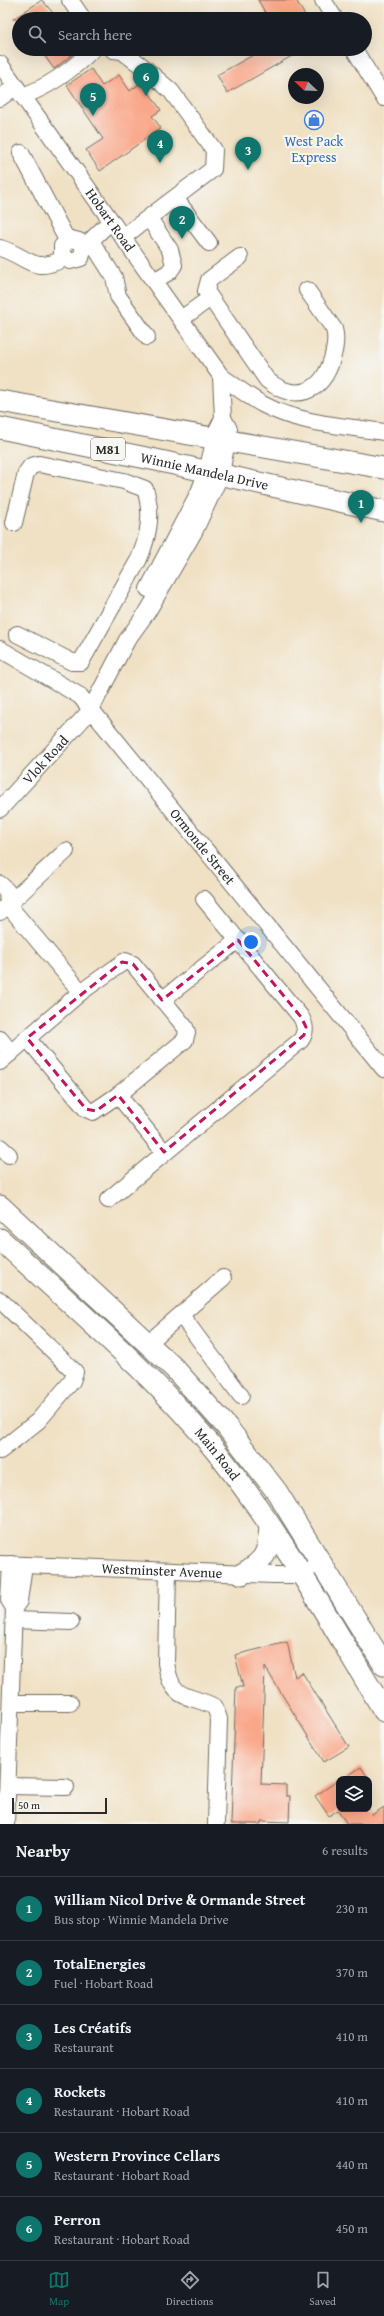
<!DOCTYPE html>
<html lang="en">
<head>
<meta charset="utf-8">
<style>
	:root { --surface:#171b24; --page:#242831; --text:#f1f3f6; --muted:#9ea1a6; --line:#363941; --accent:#0f766e }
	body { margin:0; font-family:"Gentium Book Plus",serif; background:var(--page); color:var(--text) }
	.controls { position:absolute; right:12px; bottom:12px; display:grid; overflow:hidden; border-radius:8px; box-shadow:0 4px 16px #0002 }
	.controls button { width:36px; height:36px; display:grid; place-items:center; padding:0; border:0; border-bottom:1px solid var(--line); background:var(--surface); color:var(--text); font:20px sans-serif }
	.compass { position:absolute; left:288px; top:68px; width:36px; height:36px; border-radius:50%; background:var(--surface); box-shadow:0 4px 16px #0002; rotate:293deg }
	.scale { position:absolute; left:12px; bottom:10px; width:95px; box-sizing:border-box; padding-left:4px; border:2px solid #2b2b2b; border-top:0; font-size:11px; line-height:14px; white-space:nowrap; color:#2b2b2b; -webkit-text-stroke:3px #f6f6f2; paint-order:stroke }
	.you { position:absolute; left:251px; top:942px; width:14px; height:14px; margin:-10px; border:3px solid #fff; border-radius:50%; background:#1a73e8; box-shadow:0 0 0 6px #1a73e833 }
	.badge { display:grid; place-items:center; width:26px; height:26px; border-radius:50%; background:var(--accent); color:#fff; font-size:13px; font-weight:700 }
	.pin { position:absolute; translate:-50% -33px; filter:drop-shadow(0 1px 2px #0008) }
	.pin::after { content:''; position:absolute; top:21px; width:14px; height:12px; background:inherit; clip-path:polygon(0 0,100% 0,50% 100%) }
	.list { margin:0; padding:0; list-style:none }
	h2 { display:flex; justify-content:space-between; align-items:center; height:52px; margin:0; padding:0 16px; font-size:17px }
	h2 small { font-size:13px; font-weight:400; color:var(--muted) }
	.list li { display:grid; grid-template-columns:26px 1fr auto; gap:12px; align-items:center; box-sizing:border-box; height:64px; padding:0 16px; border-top:1px solid var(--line) }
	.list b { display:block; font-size:15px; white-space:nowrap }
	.list p { margin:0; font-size:13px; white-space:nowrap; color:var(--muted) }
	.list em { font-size:13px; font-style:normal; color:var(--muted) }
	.icon { flex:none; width:22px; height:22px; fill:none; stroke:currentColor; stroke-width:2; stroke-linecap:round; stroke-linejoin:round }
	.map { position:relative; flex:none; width:384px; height:1824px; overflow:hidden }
	.search { position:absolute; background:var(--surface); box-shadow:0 4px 16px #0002; left:12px; right:12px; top:12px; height:44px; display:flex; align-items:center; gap:10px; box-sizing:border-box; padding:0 14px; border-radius:22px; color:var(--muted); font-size:15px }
	.sheet { height:436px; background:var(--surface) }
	nav { display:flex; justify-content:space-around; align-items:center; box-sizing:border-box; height:56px; border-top:1px solid var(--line); background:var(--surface); font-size:11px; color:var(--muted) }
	nav a { display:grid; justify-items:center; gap:2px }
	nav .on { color:var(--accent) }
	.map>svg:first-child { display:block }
	.building { fill:#faa688 }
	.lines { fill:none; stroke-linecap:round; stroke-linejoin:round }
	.minor-casing { stroke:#706b61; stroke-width:18 }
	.major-casing { stroke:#706b61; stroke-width:23 }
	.minor { stroke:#fff; stroke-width:16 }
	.major { stroke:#fff; stroke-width:21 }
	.marked { fill:none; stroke:#c2185b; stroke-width:3; stroke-dasharray:8 5; stroke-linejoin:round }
	.labels { text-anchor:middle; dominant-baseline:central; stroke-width:4; stroke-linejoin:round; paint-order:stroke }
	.shield { fill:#f6f6f2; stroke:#686867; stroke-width:1 }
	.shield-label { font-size:13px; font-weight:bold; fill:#2b2b2b }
	.shop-label { font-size:14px; fill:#366cbe; stroke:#f6f6f2 }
	.street-label { font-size:14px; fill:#2b2b2b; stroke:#f6f6f2 }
</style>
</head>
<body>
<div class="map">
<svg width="384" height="1824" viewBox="0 0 384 1824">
	<rect width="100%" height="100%" fill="#f6f6f2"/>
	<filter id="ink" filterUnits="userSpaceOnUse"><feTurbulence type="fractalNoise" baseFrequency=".025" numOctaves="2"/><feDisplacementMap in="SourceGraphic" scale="8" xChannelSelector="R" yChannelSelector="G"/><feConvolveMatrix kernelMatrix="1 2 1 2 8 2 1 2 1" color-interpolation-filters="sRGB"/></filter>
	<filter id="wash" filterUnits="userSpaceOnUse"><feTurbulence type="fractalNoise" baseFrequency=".012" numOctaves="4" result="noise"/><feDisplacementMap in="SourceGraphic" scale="16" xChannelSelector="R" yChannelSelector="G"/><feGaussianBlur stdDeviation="0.9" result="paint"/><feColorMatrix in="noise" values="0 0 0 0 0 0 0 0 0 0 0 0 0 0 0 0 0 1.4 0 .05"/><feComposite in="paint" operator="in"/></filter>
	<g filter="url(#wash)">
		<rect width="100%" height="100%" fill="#f0e1c4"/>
		<g id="blocks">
			<g class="building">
				<polygon points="42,0 58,19 13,19"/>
				<polygon points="258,0 296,0 307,19 269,19"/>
				<polygon points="40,49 79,49 54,69"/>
				<polygon points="264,49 304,49 227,93 217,75"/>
				<polygon points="91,69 102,86 119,75 130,91 142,82 161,110 152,116 161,128 100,171 86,150 103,139 67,85"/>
				<polygon points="287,1642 295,1677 302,1672 349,1747 324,1762 265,1667 261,1784 286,1785 286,1796 290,1796 289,1822 261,1821 261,1824 231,1824 236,1687 243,1687 235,1655"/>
				<polygon points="361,1767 369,1779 343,1779"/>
				<polygon points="339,1780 339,1809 369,1809 372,1815 384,1807 384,1824 347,1824 338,1810 329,1816 315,1796"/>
			</g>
		</g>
	</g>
	<g filter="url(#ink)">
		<use href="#blocks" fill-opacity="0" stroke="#706b61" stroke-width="1"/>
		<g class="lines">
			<g class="minor-casing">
				<g id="minor">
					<polyline points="70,0 83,19"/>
					<polyline points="323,0 335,19"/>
					<polyline points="354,49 384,98"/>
					<polyline points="113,50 122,51 142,66 171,91 214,150 213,169 123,237"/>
					<path id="s1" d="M0,64L221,376C235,386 249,397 264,405C300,424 344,426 384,432"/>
					<path d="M22,96C49,87 73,69 93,49"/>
					<polyline points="0,98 15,87"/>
					<polyline points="21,153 67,240"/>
					<polyline points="175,198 209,243"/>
					<polyline points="149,218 170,250 174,265 169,272 154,281"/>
					<polyline points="91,241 114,277 118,296 147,337"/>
					<polyline points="84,247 79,241 71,239 62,246 62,255 70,261 81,258 84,247 111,221"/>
					<path d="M0,248C30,257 31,275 65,258"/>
					<path d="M240,257L209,280L206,291L267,380C295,403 322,393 332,359C335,349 337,339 334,329L307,290"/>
					<polyline points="181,319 209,299"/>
					<path d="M14,523L26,473L31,466L39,464L124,481L145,489C153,513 149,535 139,559L81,662H72L17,634"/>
					<polyline points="148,589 199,492 207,471 217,430 223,418 221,376"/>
					<path id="s2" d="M0,649L80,696L384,1069"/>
					<path id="s3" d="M0,809L90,711L127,640L148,611L194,532L221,474L229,429L223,418"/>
					<polyline points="0,884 7,891 8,905 81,992"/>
					<polyline points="0,912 66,851"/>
					<polyline points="162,1000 238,940"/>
					<polyline points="0,1039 11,1053"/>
					<polyline points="0,1062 81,992 125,961 133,964 185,1027 187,1032 185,1040 118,1095 93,1112 86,1109 27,1038"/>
					<polyline points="118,1095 164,1152"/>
					<polyline points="0,1147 9,1155"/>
					<path d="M108,1200L301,1040C306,1032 306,1026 301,1017L204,899"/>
					<polyline points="0,1300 75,1372 72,1381 38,1421 0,1451"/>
					<polyline points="181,1315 241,1396"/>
					<polyline points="147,1344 223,1278"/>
					<path id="s4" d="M0,1564L273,1575H300L308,1570"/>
					<polyline points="11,1564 9,1600 14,1608"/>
					<path d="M168,1571L166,1663C172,1703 188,1693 215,1707L219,1719L216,1824"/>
					<polyline points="14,1620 71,1622"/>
					<polyline points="11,1703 70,1703"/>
					<polyline points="8,1786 66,1787"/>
					<polyline points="6,1824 14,1608 19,1601 24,1565"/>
				</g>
			</g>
			<g class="major-casing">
				<g id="major">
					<polyline points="0,401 384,468"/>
					<path id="s5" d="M0,428L156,460L384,511"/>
					<polyline points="0,1206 174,1368 227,1427 277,1492 384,1665"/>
					<path id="s6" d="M0,1239C74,1308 155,1375 219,1455C281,1533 332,1625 384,1711"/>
					<path d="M242,1574C266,1560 268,1554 270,1527"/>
				</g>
			</g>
			<use href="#minor" class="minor"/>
			<use href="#major" class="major"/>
		</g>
	</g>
	<path class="marked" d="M238,940L301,1017L306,1027L304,1035L164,1152L118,1095L96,1111L86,1109L27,1038L122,962L133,964L162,1000Z"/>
	<defs>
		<g id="shop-ring" transform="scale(1)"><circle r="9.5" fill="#f6f6f2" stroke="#3f7fe0" stroke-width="1.5"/><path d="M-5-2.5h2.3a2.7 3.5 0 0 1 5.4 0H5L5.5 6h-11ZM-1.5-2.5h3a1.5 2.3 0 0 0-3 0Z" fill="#3f7fe0"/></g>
	</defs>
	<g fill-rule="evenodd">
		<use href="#shop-ring" x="314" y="120"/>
	</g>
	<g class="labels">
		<rect class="shield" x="91" y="438" width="34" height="22" rx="3"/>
		<g class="shield-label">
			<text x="108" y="449">M81</text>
		</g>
		<g class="shop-label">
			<text x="314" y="141">West Pack<tspan x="314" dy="16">Express</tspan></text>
		</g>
		<g class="street-label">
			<text stroke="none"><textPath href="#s1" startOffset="191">Hobart Road</textPath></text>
			<text stroke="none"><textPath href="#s5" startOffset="209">Winnie Mandela Drive</textPath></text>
			<text stroke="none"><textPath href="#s3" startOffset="67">Vlok Road</textPath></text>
			<text stroke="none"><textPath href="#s2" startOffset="287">Ormonde Street</textPath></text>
			<text stroke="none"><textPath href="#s6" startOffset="306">Main Road</textPath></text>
			<text stroke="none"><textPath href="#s4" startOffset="162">Westminster Avenue</textPath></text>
		</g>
	</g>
</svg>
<div class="controls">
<button><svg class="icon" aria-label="layers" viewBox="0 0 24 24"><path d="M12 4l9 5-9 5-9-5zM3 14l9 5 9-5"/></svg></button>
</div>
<svg class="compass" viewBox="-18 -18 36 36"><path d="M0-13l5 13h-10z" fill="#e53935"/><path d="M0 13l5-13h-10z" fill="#9ea1a6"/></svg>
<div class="scale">50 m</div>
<div class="you"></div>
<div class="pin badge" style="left:361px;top:523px">1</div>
<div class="pin badge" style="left:182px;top:239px">2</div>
<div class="pin badge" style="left:248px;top:170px">3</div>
<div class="pin badge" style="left:160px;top:163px">4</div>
<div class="pin badge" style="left:93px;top:116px">5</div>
<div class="pin badge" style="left:146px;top:96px">6</div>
<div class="search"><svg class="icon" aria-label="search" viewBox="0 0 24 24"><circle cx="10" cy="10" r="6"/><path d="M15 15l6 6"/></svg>Search here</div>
</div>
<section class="sheet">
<h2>Nearby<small>6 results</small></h2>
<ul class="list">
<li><span class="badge">1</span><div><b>William Nicol Drive &amp; Ormande Street</b><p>Bus stop · Winnie Mandela Drive</p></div><em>230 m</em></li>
<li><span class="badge">2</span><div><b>TotalEnergies</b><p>Fuel · Hobart Road</p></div><em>370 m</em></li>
<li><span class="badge">3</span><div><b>Les Créatifs</b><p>Restaurant</p></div><em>410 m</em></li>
<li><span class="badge">4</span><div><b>Rockets</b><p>Restaurant · Hobart Road</p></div><em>410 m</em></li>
<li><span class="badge">5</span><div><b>Western Province Cellars</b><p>Restaurant · Hobart Road</p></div><em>440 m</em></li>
<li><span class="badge">6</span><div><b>Perron</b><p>Restaurant · Hobart Road</p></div><em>450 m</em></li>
</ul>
</section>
<nav>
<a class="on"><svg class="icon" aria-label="map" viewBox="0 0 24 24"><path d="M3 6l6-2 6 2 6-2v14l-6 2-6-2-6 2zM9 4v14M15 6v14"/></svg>Map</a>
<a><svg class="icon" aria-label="directions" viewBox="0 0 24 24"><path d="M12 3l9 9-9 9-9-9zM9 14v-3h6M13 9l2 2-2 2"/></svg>Directions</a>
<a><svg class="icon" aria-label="saved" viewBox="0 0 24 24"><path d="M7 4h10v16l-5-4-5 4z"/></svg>Saved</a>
</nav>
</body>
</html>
